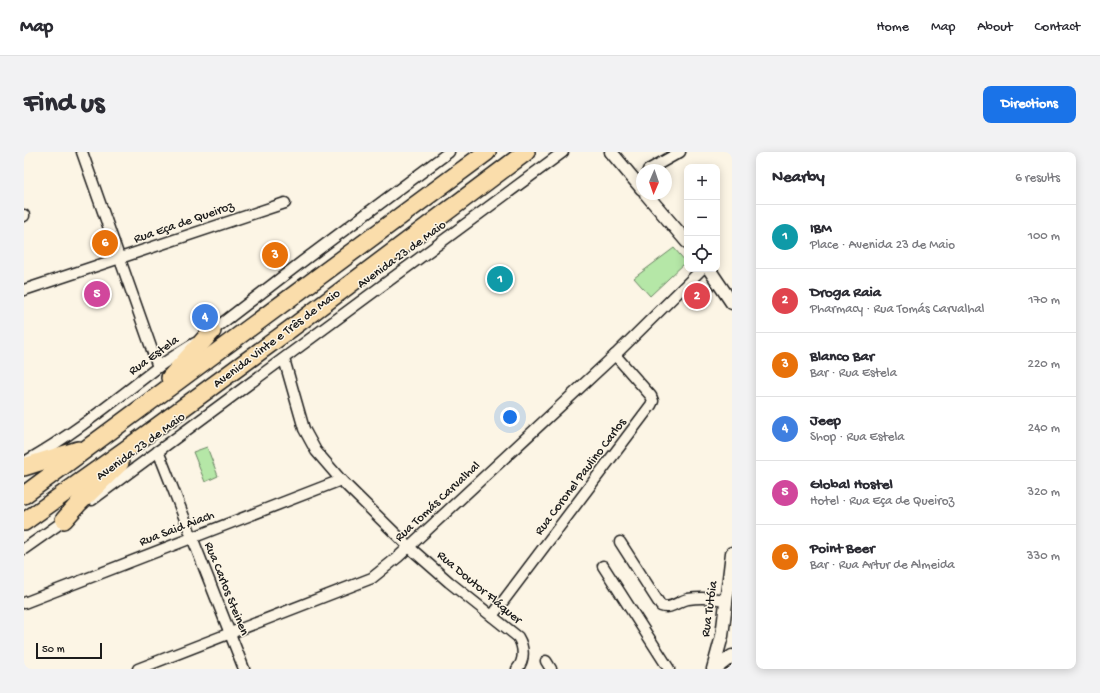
<!DOCTYPE html>
<html lang="en">
<head>
<meta charset="utf-8">
<style>
	:root { --surface:#fff; --page:#f2f2f3; --text:#2b2b33; --muted:#7c7c81; --line:#e1e1e2; --accent:#1a73e8 }
	body { margin:0; font-family:"Gochi Hand",sans-serif; background:var(--page); color:var(--text) }
	.controls { position:absolute; right:12px; top:12px; display:grid; overflow:hidden; border-radius:8px; box-shadow:0 2px 10px #0003 }
	.controls button { width:36px; height:36px; display:grid; place-items:center; padding:0; border:0; border-bottom:1px solid var(--line); background:var(--surface); color:var(--text); font:20px sans-serif }
	.compass { position:absolute; left:612px; top:12px; width:36px; height:36px; border-radius:50%; background:var(--surface); box-shadow:0 2px 10px #0003; rotate:182deg }
	.scale { position:absolute; left:12px; bottom:10px; width:66px; box-sizing:border-box; padding-left:4px; border:2px solid #1c1c1c; border-top:0; font-size:11px; line-height:14px; white-space:nowrap; color:#1c1c1c; -webkit-text-stroke:3px #fcf5e5; paint-order:stroke }
	.you { position:absolute; left:486px; top:265px; width:14px; height:14px; margin:-10px; border:3px solid #fff; border-radius:50%; background:#1a73e8; box-shadow:0 0 0 6px #1a73e833 }
	.badge { display:grid; place-items:center; width:26px; height:26px; border-radius:50%; background:var(--accent); color:#fff; font-size:13px; font-weight:700 }
	.pin { position:absolute; translate:-50% -50%; border:2px solid #fff; box-shadow:0 1px 4px #0006 }
	.list { margin:0; padding:0; list-style:none }
	h2 { display:flex; justify-content:space-between; align-items:center; height:52px; margin:0; padding:0 16px; font-size:17px }
	h2 small { font-size:13px; font-weight:400; color:var(--muted) }
	.list li { display:grid; grid-template-columns:26px 1fr auto; gap:12px; align-items:center; box-sizing:border-box; height:64px; padding:0 16px; border-top:1px solid var(--line) }
	.list b { display:block; font-size:15px; white-space:nowrap }
	.list p { margin:0; font-size:13px; white-space:nowrap; color:var(--muted) }
	.list em { font-size:13px; font-style:normal; color:var(--muted) }
	.icon { flex:none; width:22px; height:22px; fill:none; stroke:currentColor; stroke-width:2; stroke-linecap:round; stroke-linejoin:round }
	.map { position:relative; flex:none; width:708px; height:517px; overflow:hidden; border-radius:8px }
	header { display:flex; align-items:center; gap:24px; box-sizing:border-box; height:56px; padding:0 20px; background:var(--surface); border-bottom:1px solid var(--line) }
	header strong { font-size:19px }
	nav { display:flex; gap:22px; margin-inline-start:auto; font-size:14px }
	.intro { display:flex; align-items:center; justify-content:space-between; box-sizing:border-box; height:96px; padding:0 24px }
	h1 { margin:0; font-size:28px }
	.button { padding:10px 18px; border-radius:8px; background:var(--accent); color:#fff; font-size:14px; font-weight:700 }
	main { display:flex; gap:24px; padding:0 24px }
	aside { flex:1; background:var(--surface); border-radius:8px; box-shadow:0 2px 10px #0003 }
	.map>svg:first-child { display:block }
	.green { fill:#b5e7a7; stroke:#688262 }
	.lines { fill:none; stroke-linecap:round; stroke-linejoin:round }
	.minor-casing { stroke:#1c1c1c; stroke-width:13 }
	.tertiary-casing { stroke:#1c1c1c; stroke-width:15 }
	.trunk-casing { stroke:#1c1c1c; stroke-width:20 }
	.minor { stroke:#fcf5e5; stroke-width:10 }
	.tertiary { stroke:#fcf5e5; stroke-width:12 }
	.trunk { stroke:#faddab; stroke-width:17 }
	.labels { text-anchor:middle; dominant-baseline:central; stroke-width:3; stroke-linejoin:round; paint-order:stroke }
	.street-label { font-size:13px; fill:#1c1c1c; stroke:#fcf5e5 }
</style>
</head>
<body>
<header>
<strong>Map</strong>
<nav><a>Home</a><a>Map</a><a>About</a><a>Contact</a></nav>
</header>
<div class="intro"><h1>Find us</h1><a class="button">Directions</a></div>
<main>
<div class="map">
<svg width="708" height="517" viewBox="0 0 708 517">
	<rect width="100%" height="100%" fill="#fcf5e5"/>
	<filter id="ink" filterUnits="userSpaceOnUse"><feTurbulence type="fractalNoise" baseFrequency=".025" numOctaves="2"/><feDisplacementMap in="SourceGraphic" scale="8" xChannelSelector="R" yChannelSelector="G"/><feConvolveMatrix kernelMatrix="1 2 1 2 8 2 1 2 1" color-interpolation-filters="sRGB"/></filter>
	<g filter="url(#ink)">
		<g class="green">
			<polygon points="650,96 662,110 626,144 610,126"/>
			<polygon points="183,295 194,324 181,330 169,300"/>
		</g>
		<g class="lines">
			<g class="minor-casing">
				<g id="minor">
					<polyline points="58,0 134,215"/>
					<polyline points="624,18 656,0"/>
					<polyline points="0,63 0,64"/>
					<polyline points="0,138 261,51"/>
					<polyline points="184,182 279,109 425,0"/>
					<path d="M260,207L280,277L292,299L317,328L385,395L425,430L494,485C500,495 501,508 493,517"/>
					<polyline points="134,299 220,517"/>
					<path d="M4,308C50,282 91,248 133,216C145,207 158,199 171,191"/>
					<polyline points="68,348 539,0"/>
					<path d="M596,390L637,454C647,458 654,449 664,447C676,445 689,446 702,448"/>
					<polyline points="0,397 44,366"/>
					<polyline points="579,414 645,517"/>
					<polyline points="0,451 317,328"/>
					<polyline points="468,464 627,253 629,249 627,244 591,203"/>
					<polyline points="522,509 527,517"/>
					<polyline points="114,517 348,426 374,405 591,203 678,117"/>
				</g>
			</g>
			<g class="tertiary-casing">
				<g id="tertiary">
					<polyline points="587,0 618,37"/>
					<polyline points="622,42 663,90"/>
					<polyline points="685,117 708,151"/>
					<polyline points="689,517 698,484 708,401"/>
					<polyline points="691,517 708,504"/>
				</g>
			</g>
			<g class="trunk-casing">
				<g id="trunk">
					<polyline points="146,226 188,179"/>
					<polyline points="0,315 54,298"/>
					<polyline points="0,343 463,0"/>
					<polyline points="40,368 55,351 96,311"/>
					<polyline points="0,370 104,296 265,178 502,0"/>
				</g>
			</g>
			<use href="#minor" class="minor"/>
			<use href="#tertiary" class="tertiary"/>
			<use href="#trunk" class="trunk"/>
		</g>
	</g>
	<g class="labels">
		<g class="street-label">
			<text transform="translate(160 71) rotate(-19)">Rua Eça de Queiroz</text>
			<text transform="translate(378 103) rotate(-36)">Avenida 23 de Maio</text>
			<text transform="translate(253 187) rotate(-37)">Avenida Vinte e Três de Maio</text>
			<text transform="translate(130 204) rotate(-36)">Rua Estela</text>
			<text transform="translate(117 295) rotate(-36)">Avenida 23 de Maio</text>
			<text transform="translate(557 325) rotate(-53)">Rua Coronel Paulino Carlos</text>
			<text transform="translate(414 350) rotate(-43)">Rua Tomás Carvalhal</text>
			<text transform="translate(153 377) rotate(-21)">Rua Said Aiach</text>
			<text transform="translate(455 436) rotate(40)">Rua Doutor Fláquer</text>
			<text transform="translate(202 437) rotate(68)">Rua Carlos Steinen</text>
			<text transform="translate(686 457) rotate(-82)">Rua Tutóia</text>
		</g>
	</g>
</svg>
<div class="controls">
<button>+</button>
<button>−</button>
<button><svg class="icon" aria-label="locate" viewBox="0 0 24 24"><circle cx="12" cy="12" r="6"/><path d="M12 2v4M12 18v4M2 12h4M18 12h4"/></svg></button>
</div>
<svg class="compass" viewBox="-18 -18 36 36"><path d="M0-13l5 13h-10z" fill="#e53935"/><path d="M0 13l5-13h-10z" fill="#7c7c81"/></svg>
<div class="scale">50 m</div>
<div class="you"></div>
<div class="pin badge" style="left:476px;top:127px;background:#0f9aa8">1</div>
<div class="pin badge" style="left:673px;top:144px;background:#e0444e">2</div>
<div class="pin badge" style="left:251px;top:103px;background:#e8710a">3</div>
<div class="pin badge" style="left:181px;top:165px;background:#3f7fe0">4</div>
<div class="pin badge" style="left:73px;top:142px;background:#d1479c">5</div>
<div class="pin badge" style="left:81px;top:91px;background:#e8710a">6</div>
</div>
<aside>
<h2>Nearby<small>6 results</small></h2>
<ul class="list">
<li><span class="badge" style="background:#0f9aa8">1</span><div><b>IBM</b><p>Place · Avenida 23 de Maio</p></div><em>100 m</em></li>
<li><span class="badge" style="background:#e0444e">2</span><div><b>Droga Raia</b><p>Pharmacy · Rua Tomás Carvalhal</p></div><em>170 m</em></li>
<li><span class="badge" style="background:#e8710a">3</span><div><b>Blanco Bar</b><p>Bar · Rua Estela</p></div><em>220 m</em></li>
<li><span class="badge" style="background:#3f7fe0">4</span><div><b>Jeep</b><p>Shop · Rua Estela</p></div><em>240 m</em></li>
<li><span class="badge" style="background:#d1479c">5</span><div><b>Global Hostel</b><p>Hotel · Rua Eça de Queiroz</p></div><em>320 m</em></li>
<li><span class="badge" style="background:#e8710a">6</span><div><b>Point Beer</b><p>Bar · Rua Artur de Almeida</p></div><em>330 m</em></li>
</ul>
</aside>
</main>
</body>
</html>
